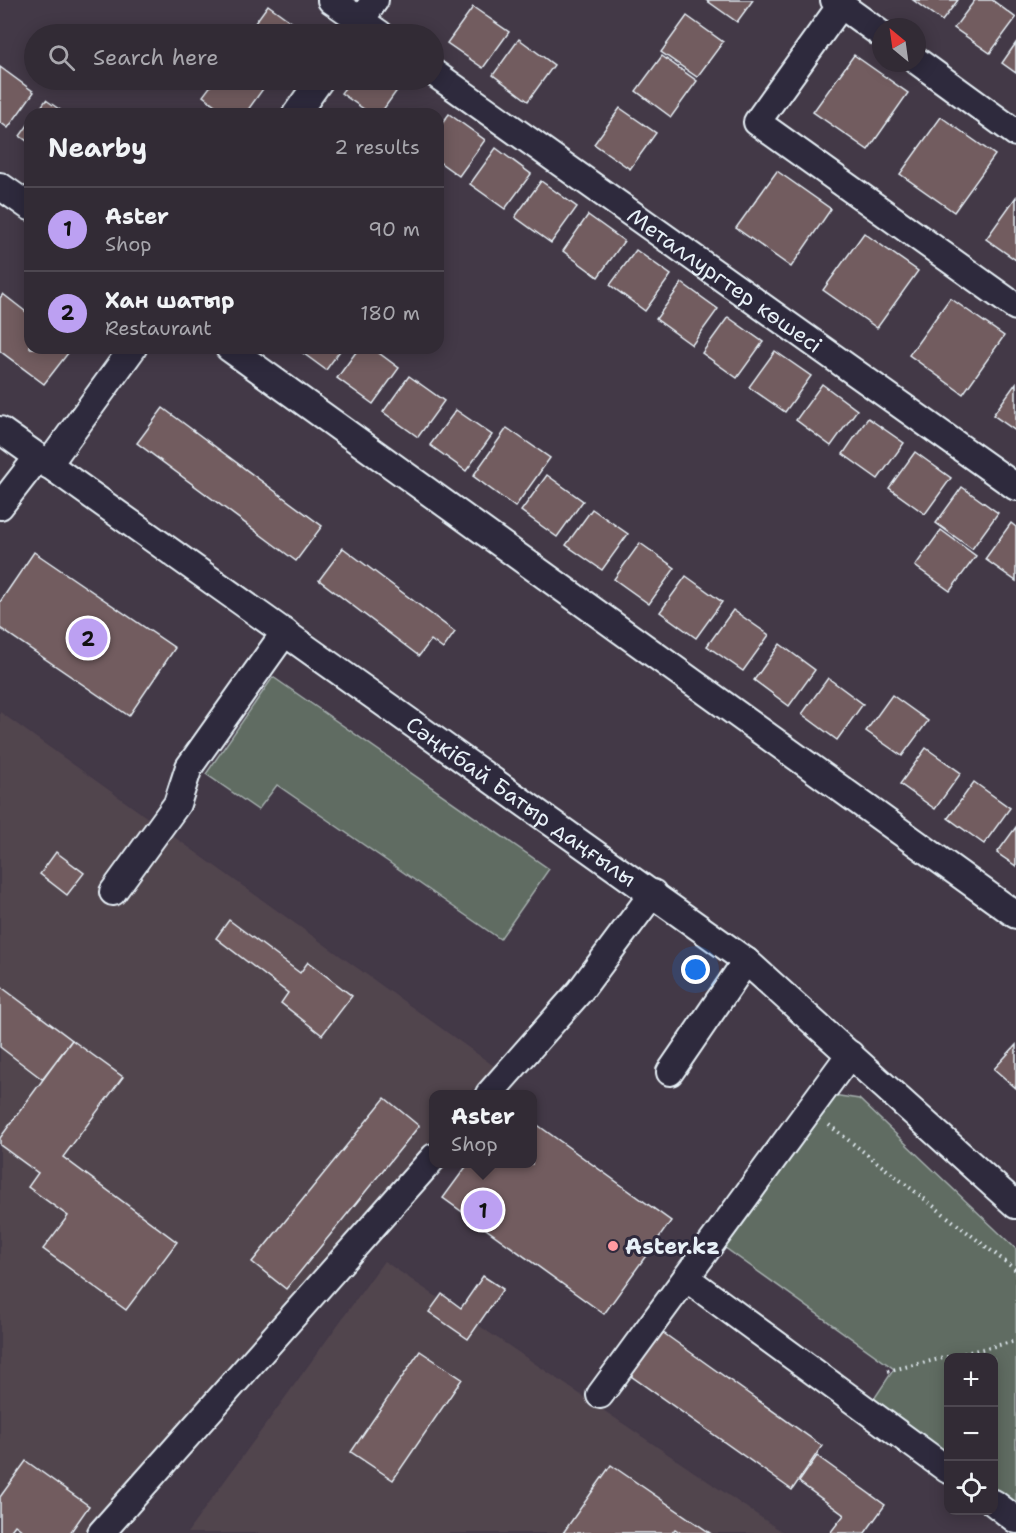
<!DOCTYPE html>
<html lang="en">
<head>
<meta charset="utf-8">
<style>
	:root { --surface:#322b35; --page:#3a333d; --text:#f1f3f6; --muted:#a8a7ad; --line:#4d4750; --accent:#bca0f2 }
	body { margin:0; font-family:"Shantell Sans",sans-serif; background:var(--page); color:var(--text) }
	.controls { position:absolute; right:18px; bottom:18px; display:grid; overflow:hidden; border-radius:12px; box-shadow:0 3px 15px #0003 }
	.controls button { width:54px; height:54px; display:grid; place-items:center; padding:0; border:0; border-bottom:2px solid var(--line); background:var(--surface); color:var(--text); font:30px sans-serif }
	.compass { position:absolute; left:872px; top:18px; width:54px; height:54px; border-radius:50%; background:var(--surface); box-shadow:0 3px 15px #0003; rotate:331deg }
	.you { position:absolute; left:696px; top:970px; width:21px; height:21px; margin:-15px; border:4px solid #fff; border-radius:50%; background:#1a73e8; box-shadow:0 0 0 9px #1a73e833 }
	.badge { display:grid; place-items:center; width:39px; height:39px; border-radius:50%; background:var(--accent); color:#111; font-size:20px; font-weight:700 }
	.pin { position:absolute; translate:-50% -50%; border:3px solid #fff; box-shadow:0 2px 6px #0006 }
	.popup { position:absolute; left:429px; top:1090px; width:108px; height:78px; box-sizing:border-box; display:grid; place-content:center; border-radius:12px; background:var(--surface); filter:drop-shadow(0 2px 4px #0005); font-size:20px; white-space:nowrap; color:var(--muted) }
	.popup b { font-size:22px; color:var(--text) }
	.popup::after { content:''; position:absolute; left:50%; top:100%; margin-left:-12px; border:12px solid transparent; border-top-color:var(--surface) }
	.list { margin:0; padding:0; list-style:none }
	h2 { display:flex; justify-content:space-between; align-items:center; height:78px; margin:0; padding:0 24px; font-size:26px }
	h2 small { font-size:20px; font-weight:400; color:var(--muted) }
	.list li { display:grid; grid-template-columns:39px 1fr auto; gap:18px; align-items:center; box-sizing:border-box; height:84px; padding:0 24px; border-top:2px solid var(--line) }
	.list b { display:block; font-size:22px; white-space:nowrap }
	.list p { margin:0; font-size:20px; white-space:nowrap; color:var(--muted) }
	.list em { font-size:20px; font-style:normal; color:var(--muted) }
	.icon { flex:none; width:33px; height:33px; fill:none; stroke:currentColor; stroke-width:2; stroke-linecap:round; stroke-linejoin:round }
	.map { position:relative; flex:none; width:1016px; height:1533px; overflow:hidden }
	.search { position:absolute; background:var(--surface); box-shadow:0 3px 15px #0003; left:24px; top:24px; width:420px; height:66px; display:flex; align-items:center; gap:15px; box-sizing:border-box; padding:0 21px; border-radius:33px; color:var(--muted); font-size:22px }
	.panel { position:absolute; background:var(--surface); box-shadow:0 3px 15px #0003; left:24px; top:108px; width:420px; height:246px; border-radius:18px }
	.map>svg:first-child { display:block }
	.built { fill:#51444e }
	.green { fill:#606c62; stroke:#a4aead; stroke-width:1.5 }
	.building { fill:#725c5f; stroke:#e8f1f8; stroke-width:1.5 }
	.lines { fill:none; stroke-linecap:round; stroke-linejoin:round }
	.minor-casing { stroke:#e8f1f8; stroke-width:30 }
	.path { stroke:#e8f1f8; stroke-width:4; stroke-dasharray:1.5 4.5; stroke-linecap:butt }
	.minor { stroke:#2f2a3d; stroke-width:26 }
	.poi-dot { fill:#ff9aa2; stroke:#2f2a3d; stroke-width:2 }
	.labels { text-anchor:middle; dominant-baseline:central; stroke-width:6; stroke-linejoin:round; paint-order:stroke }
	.street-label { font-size:22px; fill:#e8f1f8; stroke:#2f2a3d }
	.poi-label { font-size:22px; font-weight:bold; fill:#e8f1f8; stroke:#2f2a3d; text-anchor:start }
</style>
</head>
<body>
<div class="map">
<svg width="1016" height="1533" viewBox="0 0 1016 1533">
	<rect width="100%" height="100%" fill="#433947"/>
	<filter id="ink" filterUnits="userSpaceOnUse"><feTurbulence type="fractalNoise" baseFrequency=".0167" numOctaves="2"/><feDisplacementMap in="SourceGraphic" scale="12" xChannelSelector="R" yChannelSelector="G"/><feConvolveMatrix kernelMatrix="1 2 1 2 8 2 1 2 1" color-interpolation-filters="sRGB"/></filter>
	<g filter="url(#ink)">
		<g class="built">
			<polygon points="0,712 494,1066 469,1094 434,1094 433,1137 200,1414 114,1533 0,1533"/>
			<polygon points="384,1261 784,1533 187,1533"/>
		</g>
		<g class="green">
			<polygon points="273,677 549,869 500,939 277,785 258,810 206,774"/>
			<polygon points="833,1095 859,1099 1016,1249 1016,1507 994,1491 994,1358 948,1358 948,1458 872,1402 894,1369 724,1247"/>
		</g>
		<g class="building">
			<polygon points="706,0 753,0 737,22"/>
			<polygon points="913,0 958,0 942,21"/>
			<polygon points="975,0 992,0 1016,18 990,53 954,28"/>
			<polygon points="268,5 304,31 301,34 247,34"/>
			<polygon points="473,7 509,32 483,68 447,43"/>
			<polygon points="687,16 723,42 697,77 661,52"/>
			<polygon points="519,39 554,65 528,101 493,75"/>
			<polygon points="1016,43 1016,73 1002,63"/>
			<polygon points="854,55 908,93 868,150 813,112"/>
			<polygon points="662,56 697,81 671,117 636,91"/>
			<polygon points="0,67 34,92 8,128 0,122"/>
			<polygon points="215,80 255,80 265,86 245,114 227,114 203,96"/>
			<polygon points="351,80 399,80 403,82 380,114 371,114 341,93"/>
			<polygon points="46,100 66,114 36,114"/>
			<polygon points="620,108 656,133 630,169 594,144"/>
			<polygon points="449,114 485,140 459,176 438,161 438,129"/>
			<polygon points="941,117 995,155 954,212 900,174"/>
			<polygon points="30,122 30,143 20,136"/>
			<polygon points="496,148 531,174 505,209 470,184"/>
			<polygon points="777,171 831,209 791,267 736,228"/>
			<polygon points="541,181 577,207 551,243 515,217"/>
			<polygon points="1016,197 1016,260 986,239"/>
			<polygon points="588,215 624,241 598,277 563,251"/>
			<polygon points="864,233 918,271 877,328 823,290"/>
			<polygon points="636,250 671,275 645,311 610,285"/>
			<polygon points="682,283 718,309 692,345 656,319"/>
			<polygon points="3,294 30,315 30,348 72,348 44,384 0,351 0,298"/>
			<polygon points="950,298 1004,336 963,394 909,355"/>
			<polygon points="728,317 763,342 737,378 702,353"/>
			<polygon points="296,348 342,348 326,370"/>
			<polygon points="359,348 372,348 399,368 373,404 337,378"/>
			<polygon points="775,351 811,376 785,412 749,387"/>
			<polygon points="409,376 444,401 418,437 383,412"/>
			<polygon points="1016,383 1016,431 993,415"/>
			<polygon points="822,384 857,410 831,446 796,420"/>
			<polygon points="163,408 322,526 296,561 137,443"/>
			<polygon points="456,410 492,435 466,471 430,445"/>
			<polygon points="868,418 904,443 878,479 843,454"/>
			<polygon points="507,428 550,458 515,507 473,476"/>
			<polygon points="915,452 951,478 925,514 889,488"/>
			<polygon points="547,475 583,501 557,537 521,511"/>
			<polygon points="962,487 998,513 972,549 936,523"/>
			<polygon points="592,509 628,534 602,570 566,545"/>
			<polygon points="1011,523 1016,527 1016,581 985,559"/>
			<polygon points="941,530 976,556 950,591 915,566"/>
			<polygon points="640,543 675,568 649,604 614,579"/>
			<polygon points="343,548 455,632 443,649 431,640 419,656 319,580"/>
			<polygon points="34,552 175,648 129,716 0,628 0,602"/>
			<polygon points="686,576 722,602 696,638 660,612"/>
			<polygon points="733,610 769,635 743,671 707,646"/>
			<polygon points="780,644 815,670 789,706 754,680"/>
			<polygon points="828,678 863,704 837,740 802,714"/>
			<polygon points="892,695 928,721 902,756 866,731"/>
			<polygon points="926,748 961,773 935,809 900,784"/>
			<polygon points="974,782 1010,808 984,844 948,818"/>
			<polygon points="1016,827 1016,866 997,853"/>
			<polygon points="56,852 84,873 67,895 40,874"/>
			<polygon points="229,920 300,973 308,962 352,996 322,1035 281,1003 288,993 216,938"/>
			<polygon points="0,986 72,1040 42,1079 0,1047"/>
			<polygon points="72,1040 123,1077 63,1157 177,1242 126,1310 43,1249 68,1216 28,1187 38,1173 0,1145 0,1138"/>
			<polygon points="1016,1045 1016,1088 994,1069"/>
			<polygon points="385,1098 419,1126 286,1289 252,1262"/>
			<polygon points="532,1121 671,1221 604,1314 443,1198 468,1164 532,1164"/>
			<polygon points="483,1276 503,1289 468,1339 429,1312 442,1294 461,1308"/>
			<polygon points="662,1332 822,1446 792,1490 631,1376"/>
			<polygon points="420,1351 462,1379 393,1480 351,1452"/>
			<polygon points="817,1456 885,1505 865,1533 830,1533 844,1515 799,1482"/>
			<polygon points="26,1461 89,1506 70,1533 26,1533 15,1525 9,1533 0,1533 0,1497"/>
			<polygon points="611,1465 710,1533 681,1533 675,1529 672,1533 563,1533"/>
		</g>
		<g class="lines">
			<g class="minor-casing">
				<g id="minor">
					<polyline points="331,0 380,34"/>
					<polyline points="834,0 881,34"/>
					<polyline points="841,5 757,122 1016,307"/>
					<polyline points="351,34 375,0"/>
					<polyline points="917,61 1016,133"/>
					<path id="s1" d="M434,73L1016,487"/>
					<polyline points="296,114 320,80"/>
					<polyline points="0,186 30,207"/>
					<polyline points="229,348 1016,915"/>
					<path id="s2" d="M0,430L746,961L1016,1205"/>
					<polyline points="48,465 133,348"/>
					<polyline points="0,506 38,457"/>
					<polyline points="113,892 177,804 189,767 285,632"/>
					<polyline points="670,1072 746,961"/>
					<polyline points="489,1094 580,991 653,893"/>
					<polyline points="686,1278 948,1470"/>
					<polyline points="600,1395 850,1054"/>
					<polyline points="994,1503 1016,1520"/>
					<polyline points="101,1533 434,1157"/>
				</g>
			</g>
			<g class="path">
				<polyline points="829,1125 1016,1270"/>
				<polyline points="888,1371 1016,1341"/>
			</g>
			<use href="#minor" class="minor"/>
		</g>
	</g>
	<circle class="poi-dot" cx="613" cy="1246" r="6"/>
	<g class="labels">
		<g class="street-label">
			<text stroke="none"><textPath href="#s1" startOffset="357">Металлургтер көшесі</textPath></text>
			<text stroke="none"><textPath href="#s2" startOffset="640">Сәңкібай Батыр даңғылы</textPath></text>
		</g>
		<g class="poi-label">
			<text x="625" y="1246">Aster.kz</text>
		</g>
	</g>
</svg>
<div class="controls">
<button>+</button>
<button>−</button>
<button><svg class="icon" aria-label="locate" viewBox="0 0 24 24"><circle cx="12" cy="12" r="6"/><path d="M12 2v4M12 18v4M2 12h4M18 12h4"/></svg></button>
</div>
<svg class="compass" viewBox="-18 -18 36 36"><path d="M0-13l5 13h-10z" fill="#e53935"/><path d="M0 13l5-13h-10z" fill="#a8a7ad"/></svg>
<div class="you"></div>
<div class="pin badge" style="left:483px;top:1210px">1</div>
<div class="popup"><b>Aster</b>Shop</div>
<div class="pin badge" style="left:88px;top:638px">2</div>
<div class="search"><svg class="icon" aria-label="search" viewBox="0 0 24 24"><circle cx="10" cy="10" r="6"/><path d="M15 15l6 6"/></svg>Search here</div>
<section class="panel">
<h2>Nearby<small>2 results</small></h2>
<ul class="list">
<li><span class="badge">1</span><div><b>Aster</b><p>Shop</p></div><em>90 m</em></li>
<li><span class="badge">2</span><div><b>Хан шатыр</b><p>Restaurant</p></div><em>180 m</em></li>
</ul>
</section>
</div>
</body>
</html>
